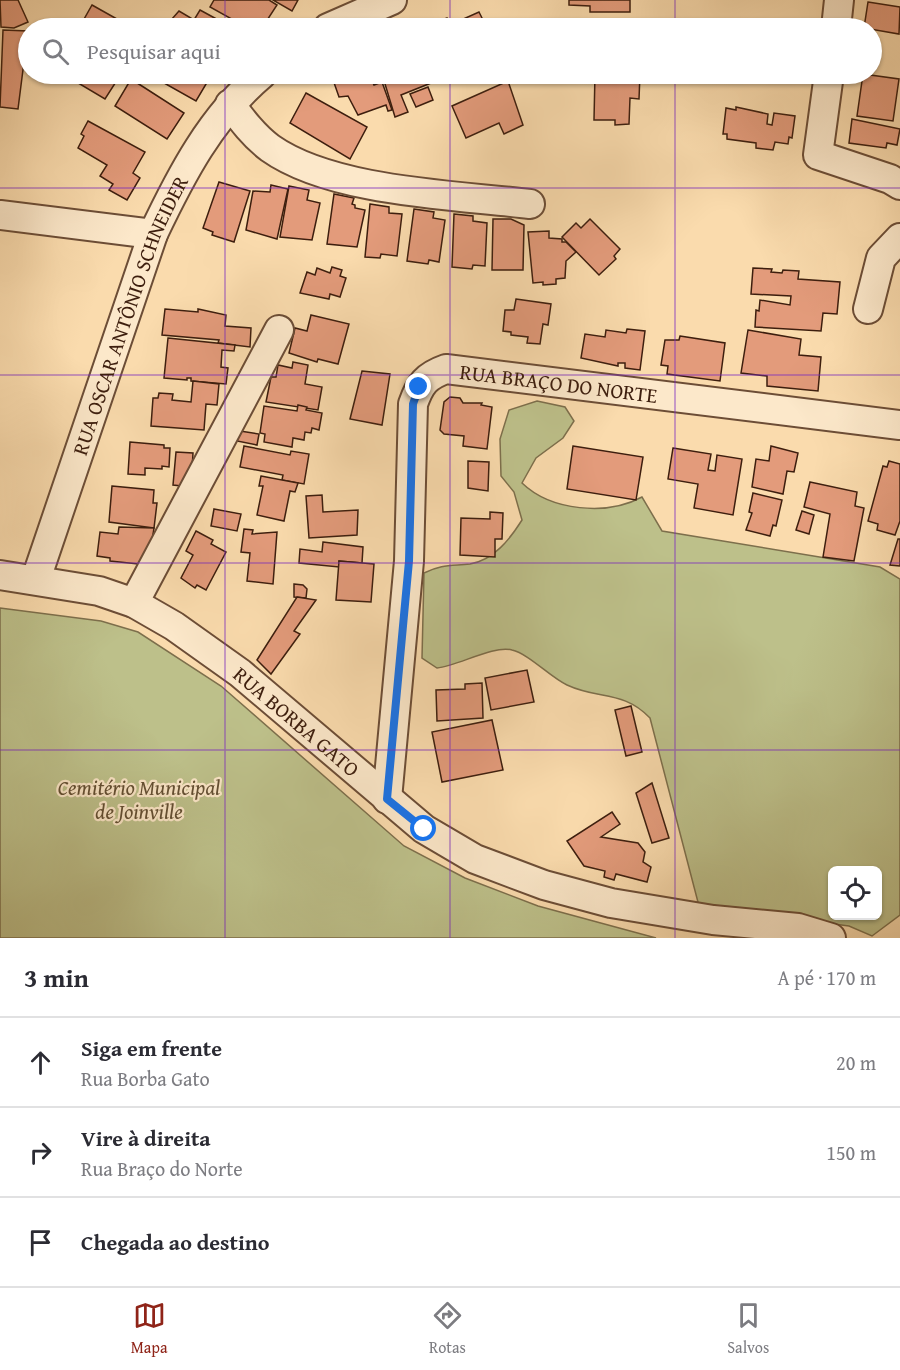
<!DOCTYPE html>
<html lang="pt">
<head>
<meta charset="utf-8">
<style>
	:root { --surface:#fff; --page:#f7f7f7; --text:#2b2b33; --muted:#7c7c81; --line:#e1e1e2; --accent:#8f2418 }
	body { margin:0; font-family:"Gentium Book Plus",serif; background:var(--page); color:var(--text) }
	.controls { position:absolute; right:18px; bottom:18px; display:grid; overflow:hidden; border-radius:9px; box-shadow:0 2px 4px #0004 }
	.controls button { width:54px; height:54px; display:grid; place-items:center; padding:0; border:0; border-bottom:2px solid var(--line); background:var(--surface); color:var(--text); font:30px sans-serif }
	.stop { position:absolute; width:18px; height:18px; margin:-14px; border:4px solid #1a73e8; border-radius:50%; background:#fff }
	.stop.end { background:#1a73e8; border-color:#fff; box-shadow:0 2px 6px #0008 }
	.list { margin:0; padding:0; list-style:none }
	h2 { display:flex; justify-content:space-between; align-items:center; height:78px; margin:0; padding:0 24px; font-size:26px }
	h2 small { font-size:20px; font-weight:400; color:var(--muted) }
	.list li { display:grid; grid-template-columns:39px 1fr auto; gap:18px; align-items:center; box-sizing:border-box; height:90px; padding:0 24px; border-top:2px solid var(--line) }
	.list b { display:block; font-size:22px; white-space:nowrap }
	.list p { margin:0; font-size:20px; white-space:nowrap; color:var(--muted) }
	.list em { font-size:20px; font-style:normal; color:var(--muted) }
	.icon { flex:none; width:33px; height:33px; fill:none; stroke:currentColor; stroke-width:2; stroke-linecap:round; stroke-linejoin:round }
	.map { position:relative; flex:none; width:900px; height:938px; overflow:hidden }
	.search { position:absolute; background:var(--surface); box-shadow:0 2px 4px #0004; left:18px; right:18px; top:18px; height:66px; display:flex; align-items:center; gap:15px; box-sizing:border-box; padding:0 21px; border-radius:33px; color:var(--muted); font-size:22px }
	.sheet { height:348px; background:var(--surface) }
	nav { display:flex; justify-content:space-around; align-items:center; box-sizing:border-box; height:84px; border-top:2px solid var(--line); background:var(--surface); font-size:16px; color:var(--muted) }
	nav a { display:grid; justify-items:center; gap:3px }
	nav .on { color:var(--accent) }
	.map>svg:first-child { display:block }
	.green { fill:#bdc08a; stroke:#7d6f4c; stroke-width:1.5; fill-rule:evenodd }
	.building { fill:#e39b7b; stroke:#3d1e0e; stroke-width:1.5 }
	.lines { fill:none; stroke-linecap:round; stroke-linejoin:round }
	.minor-casing { stroke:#6c4d36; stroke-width:32 }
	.minor { stroke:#fce8ca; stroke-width:28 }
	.route { stroke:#1a73e8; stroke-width:8 }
	.grid { fill:none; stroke:#7b2cbf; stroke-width:1.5; stroke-opacity:0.55 }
	.labels { text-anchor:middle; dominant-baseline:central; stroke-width:4.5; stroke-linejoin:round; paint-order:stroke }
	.street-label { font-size:21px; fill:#3d1e0e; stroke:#fce8ca }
	.park-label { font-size:21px; font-style:italic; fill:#634f33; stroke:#fce8ca }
</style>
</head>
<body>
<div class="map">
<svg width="900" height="938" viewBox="0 0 900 938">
	<rect width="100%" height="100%" fill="#fadbad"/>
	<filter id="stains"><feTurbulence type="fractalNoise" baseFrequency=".00333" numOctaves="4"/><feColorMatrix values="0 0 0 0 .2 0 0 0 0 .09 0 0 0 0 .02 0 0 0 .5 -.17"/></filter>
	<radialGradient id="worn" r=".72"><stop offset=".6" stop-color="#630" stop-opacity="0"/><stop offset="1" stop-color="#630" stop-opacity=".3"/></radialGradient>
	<g class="green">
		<path d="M537,401L565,407L574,421L563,438L536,458L522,483C551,511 607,516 642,497L662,531L880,567L900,579V915L872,936L849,926L699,906L650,718C623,690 599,700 567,685C550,677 529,654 512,650C493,645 458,666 437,668L422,658L424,573C442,564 451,566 470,564C494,560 510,539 522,520L514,492L501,476L500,439L509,410ZM832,870H878V916H832Z"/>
		<polygon points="0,608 101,621 138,632 221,686 404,846 465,878 538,906 656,938 0,938"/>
	</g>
	<g class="building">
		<polygon points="0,0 18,0 28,22 14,28 1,27"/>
		<polygon points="214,0 269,0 277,5 262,28 237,28 239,23 210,7"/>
		<polygon points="273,0 298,0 292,11"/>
		<polygon points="569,0 630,0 630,12 590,12 590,6 569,5"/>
		<polygon points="868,2 900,7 899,34 864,28"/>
		<polygon points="92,5 133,28 79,28"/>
		<polygon points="200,10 233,28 164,28 179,11 194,20"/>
		<polygon points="479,12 487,28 421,28 447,18 450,25"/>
		<polygon points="3,30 28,31 28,46 26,46 18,109 0,107"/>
		<polygon points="63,74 121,74 105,99"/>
		<polygon points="148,74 212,74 196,101"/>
		<polygon points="331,74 369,74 374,85 382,82 392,110 388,111 386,105 358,115 348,96 339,97"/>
		<polygon points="382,74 427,74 431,83 401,95 408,112 395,117"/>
		<polygon points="595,74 640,74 639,99 630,98 629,124 615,125 615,120 594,120"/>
		<polygon points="863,74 899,79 893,121 857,116"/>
		<polygon points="131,79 184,113 167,139 115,106"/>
		<polygon points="508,81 523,125 504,134 499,123 466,138 452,106"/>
		<polygon points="428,87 433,100 416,107 410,94"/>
		<polygon points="306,93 367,127 350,159 290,123"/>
		<polygon points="736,107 768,114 767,124 772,125 774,113 795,116 792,138 789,137 788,144 775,142 773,150 756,148 756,143 727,139 727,134 723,134 726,108 736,110"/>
		<polygon points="852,119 900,129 897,145 887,143 886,148 849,143"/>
		<polygon points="88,121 145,152 133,173 140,178 127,200 109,190 113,184 100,176 107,165 78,148 84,136 81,134"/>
		<polygon points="219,182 250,191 234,242 212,235 213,232 203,228"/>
		<polygon points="271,185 288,189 277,239 246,230 253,191 270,192"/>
		<polygon points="289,186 309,190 307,200 320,203 312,240 280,237"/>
		<polygon points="334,194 354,198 352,204 355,205 355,208 365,210 357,247 327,244"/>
		<polygon points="370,204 389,207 389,213 402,214 397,256 381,254 380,258 365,257"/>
		<polygon points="414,209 434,212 433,218 445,220 439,262 429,260 428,264 407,261"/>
		<polygon points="454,214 473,216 473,221 487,223 485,266 473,265 472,269 452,267"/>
		<polygon points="493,219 511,219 524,225 523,270 492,270"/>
		<polygon points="590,219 620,249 614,256 616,259 599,275 562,237 576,223 581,228"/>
		<polygon points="549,231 549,238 562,239 562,242 566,242 576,252 566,261 565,278 556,279 556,284 543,285 543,282 533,283 528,232"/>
		<polygon points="332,267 342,270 340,276 346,278 340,297 330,294 329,299 300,293 307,272 315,275 317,268 330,273"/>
		<polygon points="753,268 772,269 771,272 782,273 783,270 799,271 798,279 840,282 837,314 823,313 821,331 755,327 756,310 759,311 760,300 790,305 791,296 751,294"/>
		<polygon points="516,299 551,304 548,325 543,324 540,344 527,343 528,337 511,335 511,332 503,331 505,310 514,310"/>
		<polygon points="165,309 198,312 198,309 226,315 225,326 251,328 250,347 218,343 219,340 162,335"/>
		<polygon points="311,315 349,324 338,364 318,359 317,362 289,353 295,328 307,331"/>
		<polygon points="627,329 645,331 640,370 625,368 625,363 618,363 618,366 581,358 585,334 605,337 606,330 626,333"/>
		<polygon points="748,330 801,339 799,355 821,357 818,391 767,386 767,376 741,373"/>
		<polygon points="680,336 725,343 720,381 667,374 668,366 661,365 665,340 679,340"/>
		<polygon points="168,338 235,345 234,351 222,350 221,367 228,368 226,384 191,381 191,378 187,378 187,380 164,378"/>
		<polygon points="293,362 308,365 305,384 322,387 318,410 266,402 271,377 276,377 278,365 292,368"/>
		<polygon points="362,371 390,374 382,425 350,419"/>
		<polygon points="193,381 219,384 217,405 206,404 204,430 151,426 153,398 158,398 159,393 173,394 172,400 191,402"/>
		<polygon points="450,397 460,398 463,403 482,403 481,405 492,407 487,449 463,446 464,436 444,434 440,430 444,402"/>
		<polygon points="298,405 307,407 306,410 322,413 319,430 312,428 311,433 305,432 304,440 293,438 292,447 264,442 265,434 260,433 264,406 297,411"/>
		<polygon points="240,431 259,434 257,445 237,441"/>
		<polygon points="130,442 164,445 164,448 170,448 169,467 162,466 162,469 145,468 145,475 128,474"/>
		<polygon points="244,446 290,455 291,451 309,454 304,484 282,480 283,475 240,467"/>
		<polygon points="573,446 643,457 636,500 567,489"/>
		<polygon points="771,446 798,453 794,472 787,471 783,494 752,487 756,459 769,461"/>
		<polygon points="673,448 711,454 708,470 715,471 717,455 742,459 733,515 694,508 698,484 668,479"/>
		<polygon points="176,452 193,453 191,487 173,485"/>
		<polygon points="468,461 489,462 488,491 468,488"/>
		<polygon points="889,461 900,464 900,521 895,535 877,530 878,524 868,521 883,466 887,467"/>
		<polygon points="261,476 298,483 295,492 290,491 284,521 257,515 263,486 259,486"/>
		<polygon points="810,482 857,492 855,506 864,508 854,561 823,557 830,514 804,507"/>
		<polygon points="112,486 154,490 153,503 157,503 154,528 109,522"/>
		<polygon points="753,493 782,500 776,526 773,525 770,536 746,530 752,513 749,512"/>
		<polygon points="322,495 323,512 358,510 357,535 309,538 306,496"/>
		<polygon points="214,509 241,514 237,531 211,526"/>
		<polygon points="802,511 814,515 809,534 796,530"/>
		<polygon points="490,512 503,513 502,539 495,539 495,557 460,555 461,518 490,519"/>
		<polygon points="119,527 154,528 148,565 110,561 110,558 97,556 100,532 118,534"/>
		<polygon points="244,529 253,530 252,534 277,532 273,584 247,581 250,553 241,552"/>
		<polygon points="196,531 213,540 211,544 226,552 206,590 197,585 195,588 181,578 193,555 186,551"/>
		<polygon points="898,539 900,539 900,566 890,565"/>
		<polygon points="323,542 363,547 362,563 339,561 339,567 299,563 300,549 322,552"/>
		<polygon points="339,561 374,564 371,602 336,600"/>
		<polygon points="294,584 303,585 307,589 306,598 294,597"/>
		<polygon points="297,597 316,600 294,631 300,634 271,674 257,660"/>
		<polygon points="527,670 534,702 491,710 485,678"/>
		<polygon points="482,683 483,718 437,721 436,690 465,689 465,684"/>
		<polygon points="631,706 642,752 626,756 615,710"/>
		<polygon points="492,720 503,770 442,782 432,732"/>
		<polygon points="652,783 669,838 652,843 636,793"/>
		<polygon points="612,812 620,824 601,837 638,843 645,852 643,862 651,867 647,882 616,874 614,880 604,877 605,871 584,866 567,841"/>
	</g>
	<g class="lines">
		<g class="minor-casing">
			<g id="minor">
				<polyline points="328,28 392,0"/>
				<polyline points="836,28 839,0"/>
				<polyline points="829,74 818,155 890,179 900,185"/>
				<path d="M230,104C242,120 254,136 270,148C332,192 455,195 530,204"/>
				<polyline points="0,215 153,234"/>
				<polyline points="868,309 881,258 900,238"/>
				<path id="s1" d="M0,575L99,591L134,603L174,626L240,673L424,829L475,859L544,885L611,903L713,920L798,928L831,938"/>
				<path id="s2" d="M36,579L153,234C181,175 211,117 262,74"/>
				<polyline points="134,603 279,330"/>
				<path id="s3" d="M387,799L409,561L413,404C420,384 426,376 446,369L900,425"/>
			</g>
		</g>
		<use href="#minor" class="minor"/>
	</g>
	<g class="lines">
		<polyline class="route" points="419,387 413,404 409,561 387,799 424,829"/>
	</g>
	<path class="grid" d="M225,0V28M450,0V28M675,0V28M225,74V938M450,74V938M675,74V938M0,188H900M0,375H900M0,563H900M0,750H900"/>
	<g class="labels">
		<g class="street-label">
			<text stroke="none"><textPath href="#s2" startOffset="280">RUA OSCAR ANTÔNIO SCHNEIDER</textPath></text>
			<text stroke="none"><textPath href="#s3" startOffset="560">RUA BRAÇO DO NORTE</textPath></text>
			<text stroke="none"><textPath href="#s1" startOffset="339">RUA BORBA GATO</textPath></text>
		</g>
		<g class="park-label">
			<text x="139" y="787">Cemitério Municipal<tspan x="139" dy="24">de Joinville</tspan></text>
		</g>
	</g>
	<rect width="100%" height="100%" filter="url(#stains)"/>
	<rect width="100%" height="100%" fill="url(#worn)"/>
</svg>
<div class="controls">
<button><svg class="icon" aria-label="locate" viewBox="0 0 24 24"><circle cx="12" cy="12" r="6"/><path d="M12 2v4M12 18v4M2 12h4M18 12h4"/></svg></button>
</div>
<div class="stop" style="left:424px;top:829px"></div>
<div class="stop end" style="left:419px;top:387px"></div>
<div class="search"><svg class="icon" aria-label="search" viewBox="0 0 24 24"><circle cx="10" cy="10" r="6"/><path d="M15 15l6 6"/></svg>Pesquisar aqui</div>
</div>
<section class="sheet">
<h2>3 min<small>A pé · 170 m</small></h2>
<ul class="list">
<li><svg class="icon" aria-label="ahead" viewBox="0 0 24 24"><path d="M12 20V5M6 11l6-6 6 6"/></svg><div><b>Siga em frente</b><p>Rua Borba Gato</p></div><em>20 m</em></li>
<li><svg class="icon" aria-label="right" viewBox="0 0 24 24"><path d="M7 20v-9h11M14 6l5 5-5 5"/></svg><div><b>Vire à direita</b><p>Rua Braço do Norte</p></div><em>150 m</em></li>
<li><svg class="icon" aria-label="arrive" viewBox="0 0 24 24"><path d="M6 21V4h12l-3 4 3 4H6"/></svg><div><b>Chegada ao destino</b></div></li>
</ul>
</section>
<nav>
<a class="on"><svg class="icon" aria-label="map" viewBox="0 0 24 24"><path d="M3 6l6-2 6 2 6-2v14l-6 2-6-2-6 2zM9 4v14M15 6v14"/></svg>Mapa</a>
<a><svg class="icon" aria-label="directions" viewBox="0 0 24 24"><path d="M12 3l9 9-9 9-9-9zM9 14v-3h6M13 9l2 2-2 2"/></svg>Rotas</a>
<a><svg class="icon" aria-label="saved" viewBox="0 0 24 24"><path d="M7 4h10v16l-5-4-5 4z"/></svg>Salvos</a>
</nav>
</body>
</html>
